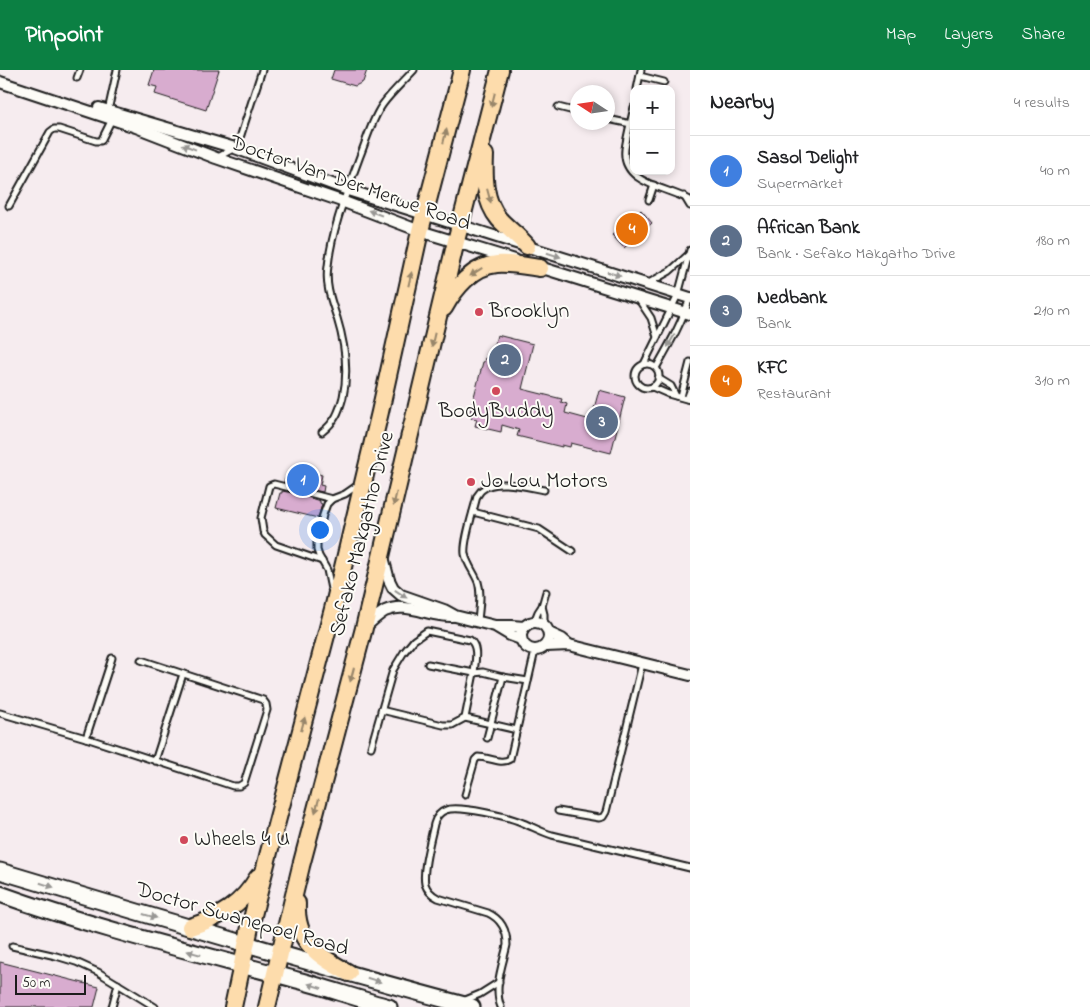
<!DOCTYPE html>
<html lang="en">
<head>
<meta charset="utf-8">
<style>
	:root { --surface:#fff; --page:#f2f2f2; --text:#202124; --muted:#757577; --line:#e0e0e0; --accent:#0b8043 }
	body { margin:0; font-family:"Indie Flower",sans-serif; background:var(--page); color:var(--text) }
	.controls { position:absolute; right:15px; top:15px; display:grid; overflow:hidden; border-radius:10px; box-shadow:0 2px 8px #0003 }
	.controls button { width:45px; height:45px; display:grid; place-items:center; padding:0; border:0; border-bottom:1px solid var(--line); background:var(--surface); color:var(--text); font:25px sans-serif }
	.compass { position:absolute; left:570px; top:15px; width:45px; height:45px; border-radius:50%; background:var(--surface); box-shadow:0 2px 8px #0003; rotate:282deg }
	.scale { position:absolute; left:15px; bottom:12px; width:71px; box-sizing:border-box; padding-left:5px; border:2px solid #1c1c1c; border-top:0; font-size:14px; line-height:18px; white-space:nowrap; color:#1c1c1c; -webkit-text-stroke:4px #fdfcf7; paint-order:stroke }
	.you { position:absolute; left:319px; top:459px; width:18px; height:18px; margin:-12px; border:4px solid #fff; border-radius:50%; background:#1a73e8; box-shadow:0 0 0 8px #1a73e833 }
	.badge { display:grid; place-items:center; width:32px; height:32px; border-radius:50%; background:var(--accent); color:#fff; font-size:16px; font-weight:700 }
	.pin { position:absolute; translate:-50% -50%; border:2px solid #fff; box-shadow:0 1px 5px #0006 }
	.list { margin:0; padding:0; list-style:none }
	h2 { display:flex; justify-content:space-between; align-items:center; height:65px; margin:0; padding:0 20px; font-size:21px }
	h2 small { font-size:16px; font-weight:400; color:var(--muted) }
	.list li { display:grid; grid-template-columns:32px 1fr auto; gap:15px; align-items:center; box-sizing:border-box; height:70px; padding:0 20px; border-top:1px solid var(--line) }
	.list b { display:block; font-size:19px; white-space:nowrap }
	.list p { margin:0; font-size:16px; white-space:nowrap; color:var(--muted) }
	.list em { font-size:16px; font-style:normal; color:var(--muted) }
	.map { position:relative; flex:none; width:690px; height:937px; overflow:hidden }
	header { display:flex; align-items:center; gap:30px; box-sizing:border-box; height:70px; padding:0 25px; background:var(--accent); color:#fff }
	header strong { font-size:24px }
	nav { display:flex; gap:28px; margin-inline-start:auto; font-size:18px }
	main { display:flex }
	aside { flex:1; background:var(--surface) }
	.map>svg:first-child { display:block }
	.building { fill:#d8accf; stroke:#1c1c1c }
	.lines { fill:none; stroke-linecap:round; stroke-linejoin:round }
	.lane-casing { stroke:#1c1c1c; stroke-width:9 }
	.street-casing { stroke:#1c1c1c; stroke-width:14 }
	.secondary-casing { stroke:#1c1c1c; stroke-width:19 }
	.primary-casing { stroke:#1c1c1c; stroke-width:20 }
	.lane { stroke:#fdfcf7; stroke-width:5 }
	.street { stroke:#fdfcf7; stroke-width:10 }
	.secondary { stroke:#fdfcf7; stroke-width:15 }
	.primary { stroke:#fddcac; stroke-width:16 }
	.oneway { fill:#98866b }
	.oneway2 { fill:#989794 }
	.poi-dot { fill:#d1495b; stroke:#fdfcf7; stroke-width:2 }
	.labels { text-anchor:middle; dominant-baseline:central; stroke-width:4; stroke-linejoin:round; paint-order:stroke }
	.street-label { font-size:22px; fill:#1c1c1c; stroke:#fdfcf7 }
	.poi-label { font-size:22px; fill:#1c1c1c; stroke:#fdfcf7; text-anchor:start }
</style>
</head>
<body>
<header>
<strong>Pinpoint</strong>
<nav><a>Map</a><a>Layers</a><a>Share</a></nav>
</header>
<main>
<div class="map">
<svg width="690" height="937" viewBox="0 0 690 937">
	<rect width="100%" height="100%" fill="#f6ecef"/>
	<filter id="ink" filterUnits="userSpaceOnUse"><feTurbulence type="fractalNoise" baseFrequency=".02" numOctaves="2"/><feDisplacementMap in="SourceGraphic" scale="10" xChannelSelector="R" yChannelSelector="G"/><feConvolveMatrix kernelMatrix="1 2 1 2 8 2 1 2 1" color-interpolation-filters="sRGB"/></filter>
	<g filter="url(#ink)">
		<g class="building">
			<polygon points="154,0 219,0 206,40 155,24 157,17 149,15"/>
			<polygon points="334,0 367,0 363,12 355,16 331,9"/>
			<polygon points="641,140 652,153 624,178 612,165"/>
			<polygon points="497,265 533,274 522,319 562,329 561,332 567,334 565,343 591,350 599,320 625,327 611,383 571,373 570,377 562,375 562,377 517,366 519,360 502,355 501,362 475,356 477,349 471,348 472,343 470,342 483,292 484,292 485,288 491,289"/>
			<polygon points="295,399 322,405 320,415 324,416 323,422 308,419 305,422 306,426 307,427 320,431 320,433 322,434 318,448 276,438 280,423 282,423 282,421 293,423 297,422 298,421 297,416 284,412 286,407 288,408 290,401 294,402"/>
			<polygon points="0,892 99,917 94,937 0,937"/>
		</g>
		<g class="lines">
			<g class="lane-casing">
				<g id="lane">
					<polyline points="640,6 664,12"/>
					<polyline points="77,8 80,0"/>
					<polyline points="637,19 641,0"/>
					<polyline points="558,37 578,42"/>
					<path d="M634,37C631,51 627,65 625,79C621,114 667,117 690,130"/>
					<polyline points="108,41 117,0"/>
					<polyline points="608,49 631,54"/>
					<polyline points="218,87 235,78 238,74 262,0"/>
					<polyline points="684,126 690,136"/>
					<polyline points="649,130 654,115"/>
					<polyline points="9,136 50,62 54,59 59,59 96,71 101,71 112,49"/>
					<polyline points="647,214 670,201 689,184"/>
					<polyline points="639,230 651,248 657,267"/>
					<polyline points="644,294 678,225 690,180"/>
					<circle cx="647" cy="306" r="12"/>
					<path d="M656,298C669,275 682,253 690,227"/>
					<polyline points="658,308 671,316 676,326"/>
					<polyline points="652,317 668,324 690,330"/>
					<polyline points="681,327 690,292"/>
					<polyline points="687,329 690,321"/>
					<path d="M322,362C335,352 339,342 343,327C349,300 345,274 337,248C331,230 325,215 328,196C332,158 347,122 360,86C367,69 372,49 383,34C392,22 404,11 414,0"/>
					<polyline points="294,419 274,414 269,416 261,448 263,461 265,465 276,475 322,491"/>
					<polyline points="309,423 332,429"/>
					<polyline points="473,442 539,459 572,481"/>
					<polyline points="331,519 327,500 319,486 317,480 317,472 323,445 327,434 332,429 345,424 358,415"/>
					<polyline points="542,536 544,544 544,554"/>
					<path d="M478,551C479,539 482,524 478,512C474,502 467,494 465,484C463,471 474,440 477,426C479,424 480,421 482,420C495,408 527,417 544,420"/>
					<polyline points="534,552 538,542 542,536 546,522"/>
					<polyline points="381,640 443,655 452,655 465,648 474,603 428,594"/>
					<polyline points="0,643 86,668 233,716 239,716 244,713 267,640 266,634 263,630 141,590"/>
					<polyline points="465,648 517,660"/>
					<polyline points="86,668 112,588"/>
					<polyline points="487,668 503,607 528,611"/>
					<path d="M371,677L393,600L404,582L414,570L427,561L470,570C479,577 475,592 474,603L483,602L503,607"/>
					<polyline points="155,691 183,604"/>
					<path d="M465,725L475,690L478,687C489,687 501,695 510,689L535,581"/>
					<polyline points="558,741 599,748 603,747 606,742 642,594"/>
					<polyline points="12,876 56,886 76,892 98,902 155,937"/>
					<polyline points="463,931 480,924 499,912"/>
					<polyline points="112,937 118,914"/>
					<path d="M501,937C493,918 503,894 507,875C507,860 501,849 488,843L438,828C432,825 427,820 425,814C422,799 431,769 434,754C436,747 440,742 446,740C459,735 510,747 523,753C533,757 542,762 552,765L690,798"/>
				</g>
			</g>
			<g class="street-casing">
				<g id="street">
					<polyline points="0,12 136,57 216,88 344,132 420,161 515,190"/>
					<polyline points="99,38 235,78 348,120 690,228"/>
					<polyline points="536,196 690,244"/>
					<polyline points="383,487 389,510 393,518 401,525 444,540 455,546 495,556 510,565 521,569"/>
					<circle cx="535" cy="566" r="14"/>
					<path d="M366,556C372,551 378,545 385,541C406,531 430,547 452,546"/>
					<polyline points="496,556 512,556 524,557"/>
					<polyline points="549,563 562,569 569,575"/>
					<polyline points="546,576 569,575 690,605"/>
				</g>
			</g>
			<g class="secondary-casing">
				<g id="secondary">
					<path d="M0,801C157,848 314,895 472,937"/>
					<path d="M0,824C97,859 198,883 297,910C328,918 358,929 389,937"/>
				</g>
			</g>
			<g class="primary-casing">
				<g id="primary">
					<path d="M485,85C484,107 484,131 499,149C508,159 519,166 527,176"/>
					<path d="M444,238C455,218 473,196 497,194C511,193 526,196 540,198"/>
					<path d="M297,833C295,872 318,886 349,903"/>
					<path d="M190,857C219,848 243,834 258,807"/>
					<polyline points="233,937 250,857 269,782 334,535 380,342 420,161 462,0"/>
					<polyline points="267,937 301,796 364,558 456,171 500,0"/>
				</g>
			</g>
			<use href="#lane" class="lane"/>
			<use href="#street" class="street"/>
			<use href="#secondary" class="secondary"/>
			<use href="#primary" class="primary"/>
		</g>
		<defs><path id="oneway-solid" d="M-6-.8H1V-3.2L6.5 0L1 3.2V.8H-6Z" transform="scale(1.25)"/></defs>
		<g class="oneway">
			<use href="#oneway-solid" transform="translate(493 30) rotate(104)"/>
			<use href="#oneway-solid" transform="translate(445 66) rotate(-76)"/>
			<use href="#oneway-solid" transform="translate(489 126) rotate(75)"/>
			<use href="#oneway-solid" transform="translate(476 202) rotate(147)"/>
			<use href="#oneway-solid" transform="translate(410 209) rotate(-77)"/>
			<use href="#oneway-solid" transform="translate(433 270) rotate(103)"/>
			<use href="#oneway-solid" transform="translate(395 429) rotate(103)"/>
			<use href="#oneway-solid" transform="translate(352 605) rotate(105)"/>
			<use href="#oneway-solid" transform="translate(303 654) rotate(-75)"/>
			<use href="#oneway-solid" transform="translate(317 736) rotate(105)"/>
		</g>
		<g class="oneway2">
			<use href="#oneway-solid" transform="translate(189 77) rotate(-159)"/>
			<use href="#oneway-solid" transform="translate(375 143) rotate(-159)"/>
			<use href="#oneway-solid" transform="translate(554 185) rotate(18)"/>
			<use href="#oneway-solid" transform="translate(614 204) rotate(18)"/>
			<use href="#oneway-solid" transform="translate(671 271) rotate(119)"/>
			<use href="#oneway-solid" transform="translate(401 524) rotate(34)"/>
			<use href="#oneway-solid" transform="translate(47 815) rotate(17)"/>
			<use href="#oneway-solid" transform="translate(150 846) rotate(16)"/>
			<use href="#oneway-solid" transform="translate(194 883) rotate(-164)"/>
			<use href="#oneway-solid" transform="translate(374 910) rotate(17)"/>
			<use href="#oneway-solid" transform="translate(315 916) rotate(-163)"/>
		</g>
	</g>
	<g class="poi-dot">
		<circle cx="479" cy="242" r="5"/>
		<circle cx="496" cy="321" r="5"/>
		<circle cx="471" cy="412" r="5"/>
		<circle cx="184" cy="770" r="5"/>
	</g>
	<g class="labels">
		<g class="street-label">
			<text transform="translate(350 114) rotate(19)">Doctor Van Der Merwe Road</text>
			<text transform="translate(363 464) rotate(-76)">Sefako Makgatho Drive</text>
			<text transform="translate(242 850) rotate(16)">Doctor Swanepoel Road</text>
		</g>
		<g class="poi-label">
			<text x="489" y="242">Brooklyn</text>
			<text x="496" y="342" text-anchor="middle">BodyBuddy</text>
			<text x="481" y="412">Jo Lou Motors</text>
			<text x="194" y="770">Wheels 4 U</text>
		</g>
	</g>
</svg>
<div class="controls">
<button>+</button>
<button>−</button>
</div>
<svg class="compass" viewBox="-18 -18 36 36"><path d="M0-13l5 13h-10z" fill="#e53935"/><path d="M0 13l5-13h-10z" fill="#757577"/></svg>
<div class="scale">50 m</div>
<div class="you"></div>
<div class="pin badge" style="left:303px;top:410px;background:#3f7fe0">1</div>
<div class="pin badge" style="left:505px;top:290px;background:#5c6f8a">2</div>
<div class="pin badge" style="left:602px;top:352px;background:#5c6f8a">3</div>
<div class="pin badge" style="left:632px;top:159px;background:#e8710a">4</div>
</div>
<aside>
<h2>Nearby<small>4 results</small></h2>
<ul class="list">
<li><span class="badge" style="background:#3f7fe0">1</span><div><b>Sasol Delight</b><p>Supermarket</p></div><em>40 m</em></li>
<li><span class="badge" style="background:#5c6f8a">2</span><div><b>African Bank</b><p>Bank · Sefako Makgatho Drive</p></div><em>180 m</em></li>
<li><span class="badge" style="background:#5c6f8a">3</span><div><b>Nedbank</b><p>Bank</p></div><em>210 m</em></li>
<li><span class="badge" style="background:#e8710a">4</span><div><b>KFC</b><p>Restaurant</p></div><em>310 m</em></li>
</ul>
</aside>
</main>
</body>
</html>
